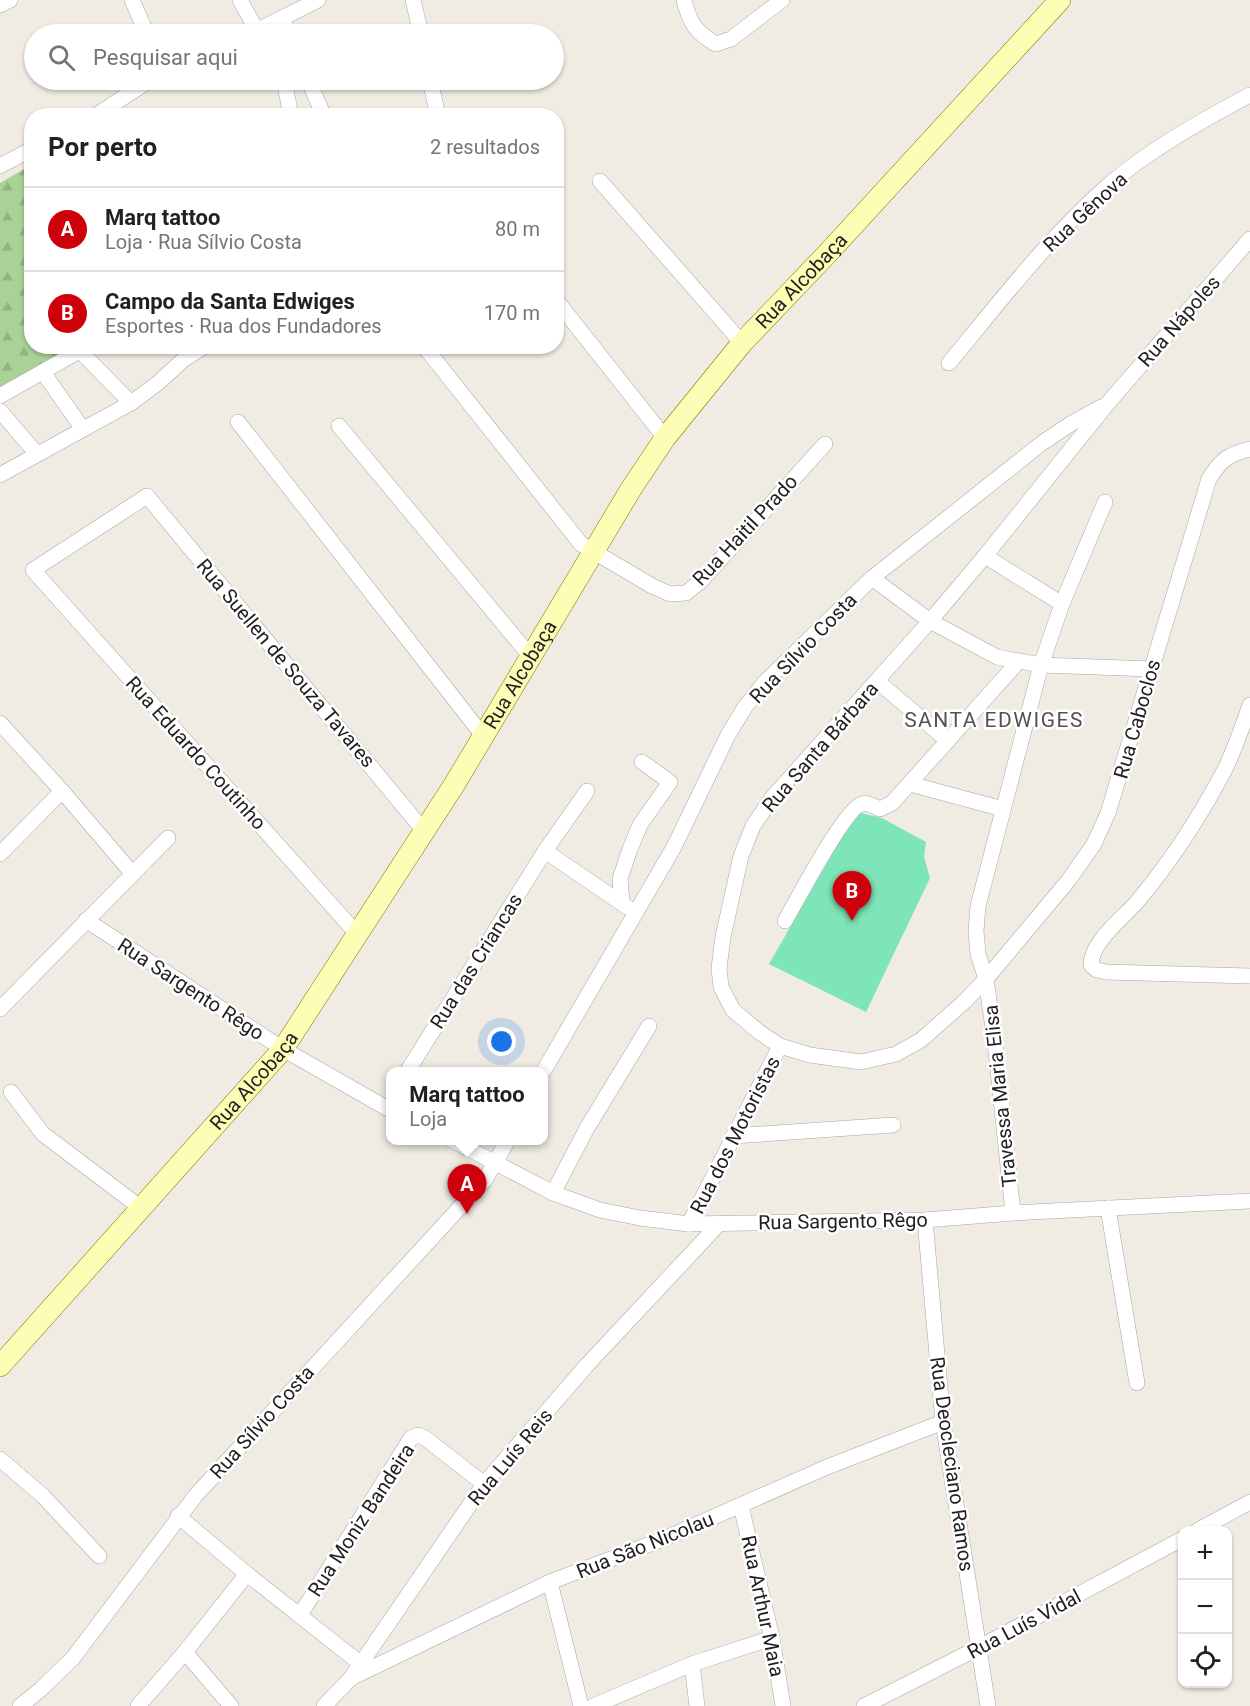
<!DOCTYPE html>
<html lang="pt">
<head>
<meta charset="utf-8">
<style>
	:root { --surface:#fff; --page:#f6f6f6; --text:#202124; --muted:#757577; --line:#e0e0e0; --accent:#ce000c }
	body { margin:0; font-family:Roboto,sans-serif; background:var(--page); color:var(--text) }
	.controls { position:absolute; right:18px; bottom:18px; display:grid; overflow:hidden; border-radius:12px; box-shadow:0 2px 4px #0004 }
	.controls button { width:54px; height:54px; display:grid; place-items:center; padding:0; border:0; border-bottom:2px solid var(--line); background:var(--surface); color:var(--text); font:30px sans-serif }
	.you { position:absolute; left:502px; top:1042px; width:21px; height:21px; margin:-15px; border:4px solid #fff; border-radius:50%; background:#1a73e8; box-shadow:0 0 0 9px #1a73e833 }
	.badge { display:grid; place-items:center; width:39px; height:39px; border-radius:50%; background:var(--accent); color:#fff; font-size:20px; font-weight:700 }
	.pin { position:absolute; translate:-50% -50px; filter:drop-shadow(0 2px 3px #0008) }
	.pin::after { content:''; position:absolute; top:32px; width:21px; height:18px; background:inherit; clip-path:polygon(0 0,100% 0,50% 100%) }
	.popup { position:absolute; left:386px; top:1067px; width:162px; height:78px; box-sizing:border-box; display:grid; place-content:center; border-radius:12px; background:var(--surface); filter:drop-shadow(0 2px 4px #0005); font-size:20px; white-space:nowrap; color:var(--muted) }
	.popup b { font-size:22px; color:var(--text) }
	.popup::after { content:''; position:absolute; left:50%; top:100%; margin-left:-12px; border:12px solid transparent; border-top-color:var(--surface) }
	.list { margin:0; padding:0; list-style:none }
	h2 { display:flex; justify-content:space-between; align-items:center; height:78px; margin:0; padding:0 24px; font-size:26px }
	h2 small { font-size:20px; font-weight:400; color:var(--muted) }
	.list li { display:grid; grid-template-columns:39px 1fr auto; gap:18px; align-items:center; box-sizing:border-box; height:84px; padding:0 24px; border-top:2px solid var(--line) }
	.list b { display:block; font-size:22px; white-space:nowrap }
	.list p { margin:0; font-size:20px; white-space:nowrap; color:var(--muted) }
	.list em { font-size:20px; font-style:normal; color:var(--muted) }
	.icon { flex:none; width:33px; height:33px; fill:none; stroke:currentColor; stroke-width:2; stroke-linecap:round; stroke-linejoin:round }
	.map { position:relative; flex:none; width:1250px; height:1706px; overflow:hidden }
	.search { position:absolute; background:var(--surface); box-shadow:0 2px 4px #0004; left:24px; top:24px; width:540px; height:66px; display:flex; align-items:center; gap:15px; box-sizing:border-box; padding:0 21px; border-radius:33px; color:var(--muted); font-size:22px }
	.panel { position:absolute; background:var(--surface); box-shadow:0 2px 4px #0004; left:24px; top:108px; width:540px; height:246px; border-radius:24px }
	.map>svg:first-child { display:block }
	.forest { fill:url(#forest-firs) }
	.pitch { fill:#7de5b7 }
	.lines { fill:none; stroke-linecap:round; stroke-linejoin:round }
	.minor-casing { stroke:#a6a6a6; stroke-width:16 }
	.secondary-casing { stroke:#757c00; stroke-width:22 }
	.minor { stroke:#fff; stroke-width:15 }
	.secondary { stroke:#fefdb5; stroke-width:21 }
	.labels { text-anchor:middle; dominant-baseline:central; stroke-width:5; stroke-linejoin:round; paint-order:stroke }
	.street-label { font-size:20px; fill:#1f1f1f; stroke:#fff }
	.neighbourhood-label { font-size:21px; letter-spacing:1.5px; fill:#525252; stroke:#fff }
</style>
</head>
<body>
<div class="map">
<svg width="1250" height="1706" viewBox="0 0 1250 1706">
	<defs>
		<pattern id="forest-firs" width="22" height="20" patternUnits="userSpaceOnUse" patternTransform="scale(1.5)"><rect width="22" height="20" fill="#abd296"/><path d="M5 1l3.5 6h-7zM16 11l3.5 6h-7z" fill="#93b481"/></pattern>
	</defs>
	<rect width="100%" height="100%" fill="#f0ece4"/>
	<polygon class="forest" points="31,165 32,346 74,347 0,388 0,183"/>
	<polygon class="pitch" points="860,813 882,818 926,842 924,857 930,878 866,1012 769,964 842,837"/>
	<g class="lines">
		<g class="minor-casing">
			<g id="minor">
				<polyline points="132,0 147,34"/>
				<polyline points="240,0 257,31"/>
				<polyline points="413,0 421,34"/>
				<path d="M684,0C690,23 695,32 716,44L731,39L782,0"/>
				<polyline points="0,5 10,0"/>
				<polyline points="282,18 289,34"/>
				<polyline points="250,34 318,0"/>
				<polyline points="284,80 291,116"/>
				<polyline points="308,80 324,116"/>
				<polyline points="430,80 438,116"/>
				<polyline points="95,116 150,80"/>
				<polyline points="0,166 32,149"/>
				<polyline points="600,181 742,343"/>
				<path d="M1250,239L1108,403L985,556L930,621L772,798L753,826L741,856L723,937L719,968L721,987L733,1010L759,1032L780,1046L810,1055L861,1062L896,1054L921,1040L964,1002L986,979L1068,881L1094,844L1108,813L1209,479C1221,460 1228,454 1250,449"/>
				<polyline points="556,300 665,438"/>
				<polyline points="424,346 581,544 652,586 670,594 686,593 701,581 825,444"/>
				<polyline points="80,351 131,403"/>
				<path d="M949,363C998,304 1046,241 1104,189C1144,153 1202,120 1250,95"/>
				<polyline points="43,372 82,428"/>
				<polyline points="0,396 88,346"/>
				<polyline points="0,411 37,454"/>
				<polyline points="238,422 484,737"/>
				<polyline points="339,426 531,657"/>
				<polyline points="0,475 131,403 158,383 183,360 205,346"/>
				<polyline points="985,556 1062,604"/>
				<polyline points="872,578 930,621 997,657 1041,665 1152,669"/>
				<polyline points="877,681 948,741"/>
				<path d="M1250,705C1242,728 1234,752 1223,773C1199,818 1169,864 1136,903C1122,919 1091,942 1091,965L1097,970L1106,972L1250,976"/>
				<polyline points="0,723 62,791 132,873"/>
				<polyline points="910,784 1003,809"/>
				<polyline points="545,851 627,907"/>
				<polyline points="0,854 62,791"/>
				<polyline points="622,903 620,879 630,849 640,825 670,782 642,762"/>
				<polyline points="86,920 283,1049 390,1110"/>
				<path d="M785,921C796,902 845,808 862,804C868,802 875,807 880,809L892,803L1018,662"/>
				<polyline points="358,935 33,570 147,496 424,831"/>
				<polyline points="0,1009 168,838"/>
				<polyline points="407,1072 545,851 587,791"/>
				<polyline points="543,1072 674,847 728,735 745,707 765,682 872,578 1042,443 1072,423 1101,407"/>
				<polyline points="11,1092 43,1134 141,1208"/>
				<polyline points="733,1136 893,1125"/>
				<polyline points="452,1140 553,1193 600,1210 640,1218 689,1224 925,1220 1013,1213 1250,1201"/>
				<polyline points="553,1193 587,1128 649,1026"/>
				<polyline points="1108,1208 1137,1383"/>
				<polyline points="1013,1213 995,1042 986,979 978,954 976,931 978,906 1041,665 1062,604 1105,502"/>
				<polyline points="925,1220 943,1422 988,1706"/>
				<polyline points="689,1224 780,1046"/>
				<polyline points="0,1459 43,1496 99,1556"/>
				<polyline points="741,1506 772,1638 783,1706"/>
				<polyline points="178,1516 247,1574 361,1664"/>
				<polyline points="1198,1530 1250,1502"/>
				<polyline points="550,1582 581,1706"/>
				<polyline points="300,1615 411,1438 418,1435 425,1438 484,1484"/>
				<polyline points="185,1652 231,1706"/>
				<polyline points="692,1664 697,1706"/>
				<polyline points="351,1678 550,1582 666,1538 827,1467 943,1422"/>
				<polyline points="20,1706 40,1690 73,1658 196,1495 485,1180 508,1140"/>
				<polyline points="138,1706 185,1652 247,1574"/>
				<polyline points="324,1706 351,1678 484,1484 587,1365 718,1225"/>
				<polyline points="593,1706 692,1664 772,1638"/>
				<polyline points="864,1706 978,1648 1182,1539"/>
			</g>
		</g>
		<g class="secondary-casing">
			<g id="secondary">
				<path id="s1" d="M0,1366L283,1049L454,785L631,489L665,438L742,343L827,254L1060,0"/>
			</g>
		</g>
		<use href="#minor" class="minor"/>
		<use href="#secondary" class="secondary"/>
	</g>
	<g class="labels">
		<g class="street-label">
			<text transform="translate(1085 212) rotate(-43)">Rua Gênova</text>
			<text stroke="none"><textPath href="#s1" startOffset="1354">Rua Alcobaça</textPath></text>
			<text transform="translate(1179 321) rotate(-49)">Rua Nápoles</text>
			<text transform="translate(745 530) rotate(-47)">Rua Haitil Prado</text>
			<text transform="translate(803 648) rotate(-46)">Rua Sílvio Costa</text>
			<text transform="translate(286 663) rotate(50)">Rua Suellen de Souza Tavares</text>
			<text stroke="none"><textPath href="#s1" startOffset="868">Rua Alcobaça</textPath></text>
			<text transform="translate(1137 719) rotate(-74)">Rua Caboclos</text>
			<text transform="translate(820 747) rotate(-49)">Rua Santa Bárbara</text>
			<text transform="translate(196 753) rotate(48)">Rua Eduardo Coutinho</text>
			<text transform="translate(476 961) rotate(-58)">Rua das Criancas</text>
			<text transform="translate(191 989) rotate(33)">Rua Sargento Rêgo</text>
			<text stroke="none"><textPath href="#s1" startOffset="382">Rua Alcobaça</textPath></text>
			<text transform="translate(1000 1096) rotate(-96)">Travessa Maria Elisa</text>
			<text transform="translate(735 1135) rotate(-63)">Rua dos Motoristas</text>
			<text transform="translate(843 1221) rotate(-1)">Rua Sargento Rêgo</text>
			<text transform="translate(262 1422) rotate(-48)">Rua Sílvio Costa</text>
			<text transform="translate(510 1457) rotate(-50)">Rua Luís Reis</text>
			<text transform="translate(952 1464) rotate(82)">Rua Deocleciano Ramos</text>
			<text transform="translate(361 1520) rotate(-57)">Rua Moniz Bandeira</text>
			<text transform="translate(645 1545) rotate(-22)">Rua São Nicolau</text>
			<text transform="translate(763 1606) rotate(78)">Rua Arthur Maia</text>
			<text transform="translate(1024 1624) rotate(-28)">Rua Luís Vidal</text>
		</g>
		<g class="neighbourhood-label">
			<text x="994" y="720">SANTA EDWIGES</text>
		</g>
	</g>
</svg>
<div class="controls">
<button>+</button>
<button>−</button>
<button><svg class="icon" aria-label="locate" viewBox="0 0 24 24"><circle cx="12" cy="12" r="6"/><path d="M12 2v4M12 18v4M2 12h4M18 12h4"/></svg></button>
</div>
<div class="you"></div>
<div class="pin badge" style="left:467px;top:1214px">A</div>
<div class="popup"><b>Marq tattoo</b>Loja</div>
<div class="pin badge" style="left:852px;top:921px">B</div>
<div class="search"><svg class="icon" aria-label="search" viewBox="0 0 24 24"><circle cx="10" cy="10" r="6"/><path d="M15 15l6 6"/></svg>Pesquisar aqui</div>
<section class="panel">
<h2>Por perto<small>2 resultados</small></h2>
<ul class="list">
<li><span class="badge">A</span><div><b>Marq tattoo</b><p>Loja · Rua Sílvio Costa</p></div><em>80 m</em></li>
<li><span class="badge">B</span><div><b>Campo da Santa Edwiges</b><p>Esportes · Rua dos Fundadores</p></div><em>170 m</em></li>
</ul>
</section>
</div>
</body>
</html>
